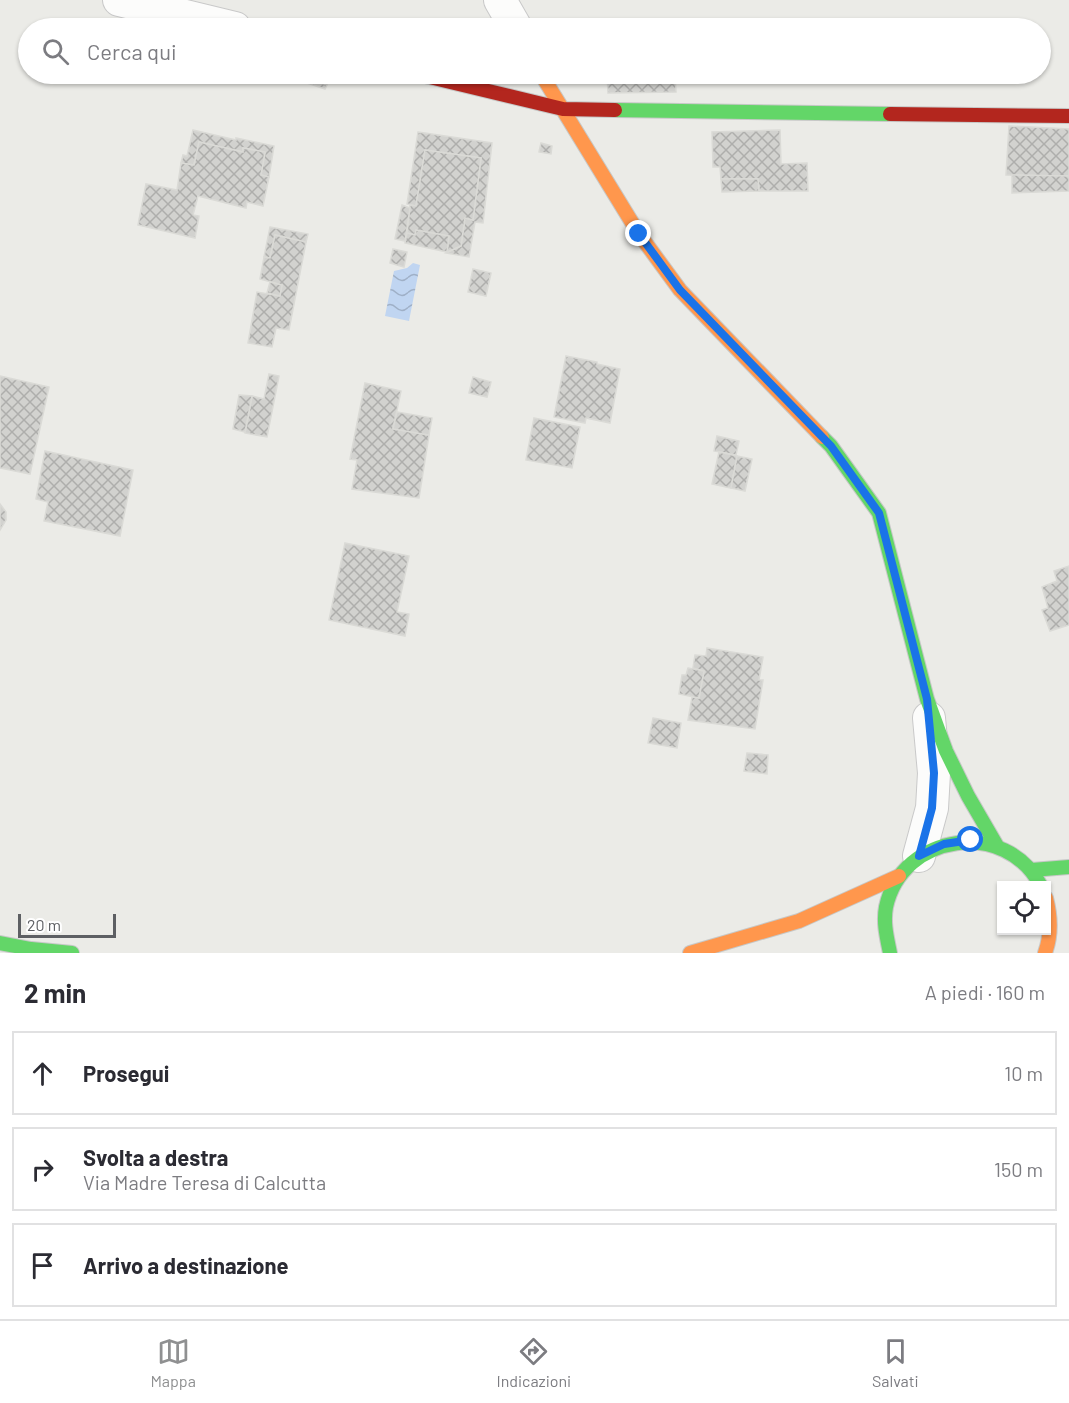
<!DOCTYPE html>
<html lang="it">
<head>
<meta charset="utf-8">
<style>
	:root { --surface:#fff; --page:#f2f2f3; --text:#2b2b33; --muted:#7c7c81; --line:#e1e1e2; --accent:#8f9091 }
	body { margin:0; font-family:Barlow,sans-serif; background:var(--page); color:var(--text) }
	.controls { position:absolute; right:18px; bottom:18px; display:grid; overflow:hidden; border-radius:0px; box-shadow:0 2px 4px #0004 }
	.controls button { width:54px; height:54px; display:grid; place-items:center; padding:0; border:0; border-bottom:2px solid var(--line); background:var(--surface); color:var(--text); font:30px sans-serif }
	.scale { position:absolute; left:18px; bottom:15px; width:98px; box-sizing:border-box; padding-left:6px; border:3px solid #5d5f63; border-top:0; font-size:16px; line-height:21px; white-space:nowrap; color:#5d5f63; -webkit-text-stroke:4px #fff; paint-order:stroke }
	.stop { position:absolute; width:18px; height:18px; margin:-14px; border:4px solid #1a73e8; border-radius:50%; background:#fff }
	.stop.end { background:#1a73e8; border-color:#fff; box-shadow:0 2px 6px #0008 }
	.list { margin:0; padding:0; list-style:none }
	h2 { display:flex; justify-content:space-between; align-items:center; height:78px; margin:0; padding:0 24px; font-size:26px }
	h2 small { font-size:20px; font-weight:400; color:var(--muted) }
	.list li { display:grid; grid-template-columns:39px 1fr auto; gap:18px; align-items:center; box-sizing:border-box; height:84px; margin:0 12px 12px; padding:0 12px; border:2px solid var(--line); border-radius:0px }
	.list b { display:block; font-size:22px; white-space:nowrap }
	.list p { margin:0; font-size:20px; white-space:nowrap; color:var(--muted) }
	.list em { font-size:20px; font-style:normal; color:var(--muted) }
	.icon { flex:none; width:33px; height:33px; fill:none; stroke:currentColor; stroke-width:2; stroke-linecap:round; stroke-linejoin:round }
	.map { position:relative; flex:none; width:1069px; height:953px; overflow:hidden }
	.search { position:absolute; background:var(--surface); box-shadow:0 2px 4px #0004; left:18px; right:18px; top:18px; height:66px; display:flex; align-items:center; gap:15px; box-sizing:border-box; padding:0 21px; border-radius:33px; color:var(--muted); font-size:22px }
	.sheet { height:366px; background:var(--surface) }
	nav { display:flex; justify-content:space-around; align-items:center; box-sizing:border-box; height:84px; border-top:2px solid var(--line); background:var(--surface); font-size:16px; color:var(--muted) }
	nav a { display:grid; justify-items:center; gap:3px }
	nav .on { color:var(--accent) }
	.map>svg:first-child { display:block }
	.water { fill:url(#water-waves) }
	.building { fill:url(#building-cross-hatch); stroke:#dadad6; stroke-width:1.5 }
	.lines { fill:none; stroke-linecap:round; stroke-linejoin:round }
	.street-casing { stroke:#c9c9c9; stroke-width:34 }
	.fast-casing { stroke:#c7c8c7; stroke-width:16 }
	.slow-casing { stroke:#c7c8c7; stroke-width:16 }
	.jam-casing { stroke:#c7c8c7; stroke-width:16 }
	.street { stroke:#fcfcfb; stroke-width:32 }
	.fast { stroke:#63d668; stroke-width:14 }
	.slow { stroke:#ff974d; stroke-width:14 }
	.jam { stroke:#b3261e; stroke-width:14 }
	.route { stroke:#1a73e8; stroke-width:8 }
</style>
</head>
<body>
<div class="map">
<svg width="1069" height="953" viewBox="0 0 1069 953">
	<defs>
		<pattern id="water-waves" width="16" height="10" patternUnits="userSpaceOnUse" patternTransform="scale(1.5)"><rect width="16" height="10" fill="#c0d5f1"/><path d="M0 5q4-4 8 0t8 0" fill="none" stroke="#9fb0c7"/></pattern>
		<pattern id="building-cross-hatch" width="8" height="8" patternUnits="userSpaceOnUse" patternTransform="scale(1.5)"><rect width="8" height="8" fill="#d2d2cf"/><path d="M0 0l8 8M0 8l8-8" fill="none" stroke="#aeaeac"/></pattern>
	</defs>
	<rect width="100%" height="100%" fill="#ebebe7"/>
	<polygon class="water" points="413,263 420,265 409,321 385,316 394,271 407,268"/>
	<g class="building">
		<polygon points="607,74 699,74 699,75 675,76 676,92 608,93"/>
		<polygon points="305,78 327,85 325,89 304,82"/>
		<polygon points="1009,126 1069,129 1069,176 1006,175"/>
		<polygon points="193,130 236,140 236,138 274,146 269,177 261,175 265,152 243,148 243,152 199,142 194,165 181,163 183,155 187,156"/>
		<polygon points="780,130 781,164 807,163 808,191 759,191 758,179 721,179 720,167 713,167 712,132"/>
		<polygon points="418,132 492,143 483,223 475,222 469,257 446,253 461,246 465,218 473,220 481,158 425,150 416,206 407,204"/>
		<polygon points="199,142 243,152 243,148 265,152 261,175 269,177 263,206 247,202 246,208 198,196 193,215 199,216 195,238 138,225 146,184 177,190 181,163 194,165"/>
		<polygon points="541,143 552,146 551,154 539,152"/>
		<polygon points="425,150 481,158 473,220 465,218 461,246 447,252 449,236 416,230 415,235 407,233 410,205 416,206"/>
		<polygon points="1012,175 1069,176 1069,191 1012,193"/>
		<polygon points="721,179 758,179 759,191 722,192"/>
		<polygon points="402,205 410,208 405,241 395,239"/>
		<polygon points="270,227 308,234 306,242 275,235 270,258 264,257"/>
		<polygon points="416,230 449,236 447,252 405,243 407,233 415,235"/>
		<polygon points="275,235 306,242 289,330 276,328 272,347 248,343 257,292 280,296 282,285 260,279 264,257 270,258"/>
		<polygon points="393,249 407,252 404,267 390,263"/>
		<polygon points="473,269 491,273 486,296 468,292"/>
		<polygon points="270,282 282,285 280,296 267,293"/>
		<polygon points="566,356 597,362 597,364 620,369 610,423 586,418 585,423 554,417"/>
		<polygon points="269,374 279,376 267,437 245,433 252,396 264,399"/>
		<polygon points="0,376 49,387 30,474 0,468"/>
		<polygon points="473,377 491,382 487,397 469,393"/>
		<polygon points="365,383 401,391 393,429 429,435 419,498 352,489 357,460 350,459"/>
		<polygon points="239,395 252,396 245,432 233,429"/>
		<polygon points="397,412 432,418 429,435 393,429"/>
		<polygon points="534,418 580,427 572,468 526,460"/>
		<polygon points="717,436 739,441 736,455 714,451"/>
		<polygon points="45,451 133,470 120,536 44,521 48,502 36,499"/>
		<polygon points="719,452 737,456 731,488 712,484"/>
		<polygon points="737,456 752,459 745,491 731,488"/>
		<polygon points="0,504 6,512 6,520 0,530"/>
		<polygon points="345,543 409,556 397,612 409,614 405,636 329,620"/>
		<polygon points="1069,566 1069,625 1050,631 1042,610 1048,608 1042,587 1057,581 1054,571"/>
		<polygon points="707,648 763,657 759,680 763,680 755,729 688,720 692,697 699,698 704,671 693,668 695,655 706,656"/>
		<polygon points="688,668 704,671 699,698 679,694 682,675 686,675"/>
		<polygon points="653,718 681,723 677,748 648,743"/>
		<polygon points="747,753 768,755 767,774 744,771"/>
	</g>
	<g class="lines">
		<g class="street-casing">
			<g id="street">
				<polyline points="119,0 235,28"/>
				<polyline points="500,0 516,28"/>
				<polyline points="919,856 932,808 934,773 929,718"/>
			</g>
		</g>
		<g class="fast-casing">
			<g id="fast">
				<polyline points="615,110 890,114"/>
				<polyline points="822,437 831,446 879,513 927,699 946,751 968,796 997,846"/>
				<polyline points="1032,870 1069,867"/>
				<polyline points="0,943 31,949 72,953"/>
				<path d="M890,953C887,938 883,923 886,907C902,833 1006,818 1041,886"/>
			</g>
		</g>
		<g class="slow-casing">
			<g id="slow">
				<polyline points="541,74 639,234 680,290 822,437"/>
				<polyline points="690,953 799,921 899,876"/>
				<path d="M1045,953C1052,934 1051,917 1046,898"/>
			</g>
		</g>
		<g class="jam-casing">
			<g id="jam">
				<polyline points="417,74 563,109 615,110"/>
				<polyline points="890,114 1069,116"/>
			</g>
		</g>
		<use href="#street" class="street"/>
		<use href="#fast" class="fast"/>
		<use href="#slow" class="slow"/>
		<use href="#jam" class="jam"/>
	</g>
	<g class="lines">
		<polyline class="route" points="639,234 680,290 831,446 879,513 927,699 934,773 932,808 919,856 944,844 971,840"/>
	</g>
</svg>
<div class="controls">
<button><svg class="icon" aria-label="locate" viewBox="0 0 24 24"><circle cx="12" cy="12" r="6"/><path d="M12 2v4M12 18v4M2 12h4M18 12h4"/></svg></button>
</div>
<div class="scale">20 m</div>
<div class="stop" style="left:971px;top:840px"></div>
<div class="stop end" style="left:639px;top:234px"></div>
<div class="search"><svg class="icon" aria-label="search" viewBox="0 0 24 24"><circle cx="10" cy="10" r="6"/><path d="M15 15l6 6"/></svg>Cerca qui</div>
</div>
<section class="sheet">
<h2>2 min<small>A piedi · 160 m</small></h2>
<ul class="list">
<li><svg class="icon" aria-label="ahead" viewBox="0 0 24 24"><path d="M12 20V5M6 11l6-6 6 6"/></svg><div><b>Prosegui</b></div><em>10 m</em></li>
<li><svg class="icon" aria-label="right" viewBox="0 0 24 24"><path d="M7 20v-9h11M14 6l5 5-5 5"/></svg><div><b>Svolta a destra</b><p>Via Madre Teresa di Calcutta</p></div><em>150 m</em></li>
<li><svg class="icon" aria-label="arrive" viewBox="0 0 24 24"><path d="M6 21V4h12l-3 4 3 4H6"/></svg><div><b>Arrivo a destinazione</b></div></li>
</ul>
</section>
<nav>
<a class="on"><svg class="icon" aria-label="map" viewBox="0 0 24 24"><path d="M3 6l6-2 6 2 6-2v14l-6 2-6-2-6 2zM9 4v14M15 6v14"/></svg>Mappa</a>
<a><svg class="icon" aria-label="directions" viewBox="0 0 24 24"><path d="M12 3l9 9-9 9-9-9zM9 14v-3h6M13 9l2 2-2 2"/></svg>Indicazioni</a>
<a><svg class="icon" aria-label="saved" viewBox="0 0 24 24"><path d="M7 4h10v16l-5-4-5 4z"/></svg>Salvati</a>
</nav>
</body>
</html>
